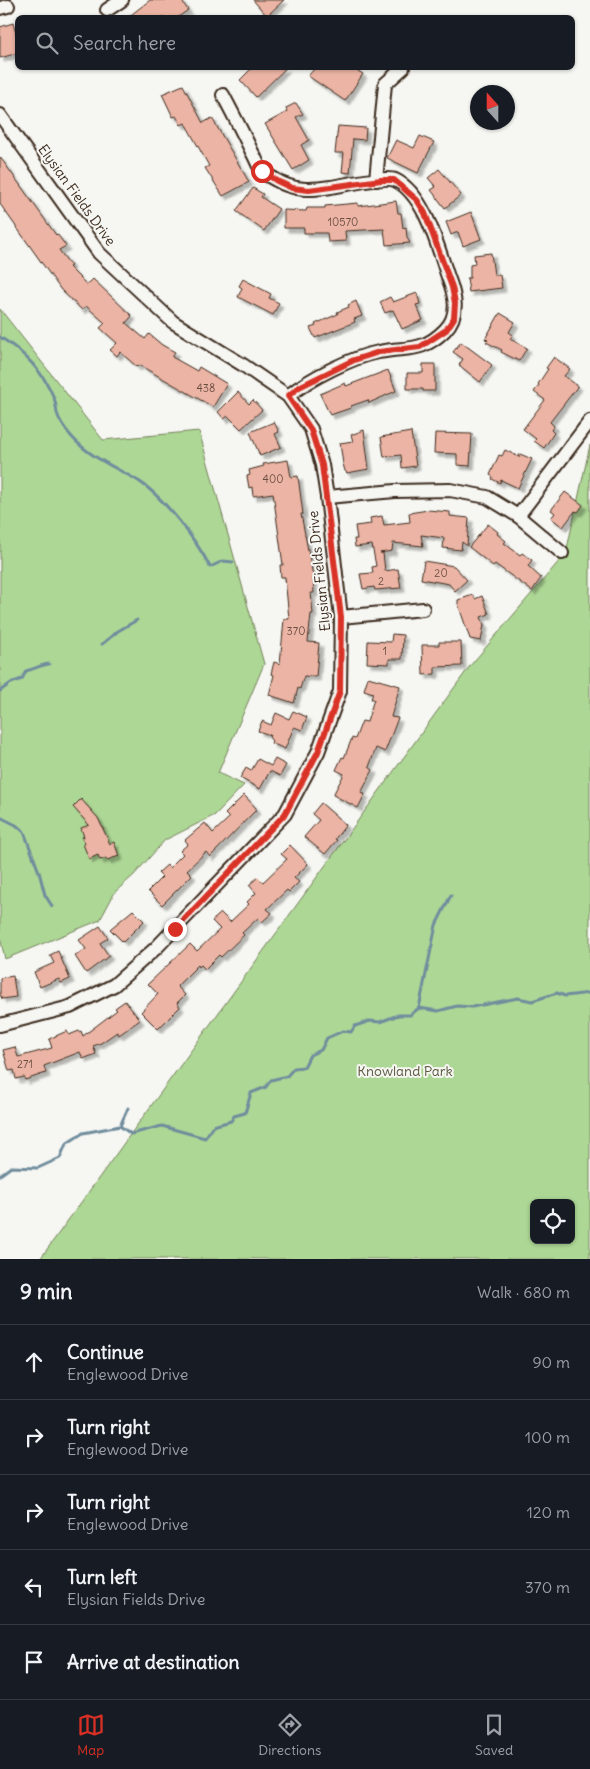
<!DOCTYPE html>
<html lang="en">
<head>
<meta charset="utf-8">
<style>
	:root { --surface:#171b24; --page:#242831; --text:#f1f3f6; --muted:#9ea1a6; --line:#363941; --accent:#d93025 }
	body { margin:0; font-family:Delius,sans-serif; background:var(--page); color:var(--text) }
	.controls { position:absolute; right:15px; bottom:15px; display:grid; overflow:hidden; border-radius:8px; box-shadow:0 1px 4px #0004 }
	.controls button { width:45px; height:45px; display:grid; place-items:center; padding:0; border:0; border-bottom:1px solid var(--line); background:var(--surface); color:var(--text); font:25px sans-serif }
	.compass { position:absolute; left:470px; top:85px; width:45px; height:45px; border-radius:50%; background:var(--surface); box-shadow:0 1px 4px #0004; rotate:339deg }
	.stop { position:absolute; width:15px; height:15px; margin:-11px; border:4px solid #d93025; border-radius:50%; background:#fff }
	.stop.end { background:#d93025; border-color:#fff; box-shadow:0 1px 5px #0008 }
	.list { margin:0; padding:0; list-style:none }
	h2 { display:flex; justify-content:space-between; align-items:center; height:65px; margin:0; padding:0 20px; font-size:21px }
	h2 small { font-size:16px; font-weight:400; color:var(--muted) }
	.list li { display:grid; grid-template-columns:32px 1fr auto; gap:15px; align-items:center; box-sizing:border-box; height:75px; padding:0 20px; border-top:1px solid var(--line) }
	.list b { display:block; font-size:19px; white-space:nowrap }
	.list p { margin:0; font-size:16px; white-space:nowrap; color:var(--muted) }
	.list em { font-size:16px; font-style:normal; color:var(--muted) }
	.icon { flex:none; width:28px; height:28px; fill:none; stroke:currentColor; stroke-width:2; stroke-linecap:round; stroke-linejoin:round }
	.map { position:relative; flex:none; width:590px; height:1259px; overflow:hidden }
	.search { position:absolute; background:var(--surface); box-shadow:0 1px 4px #0004; left:15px; right:15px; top:15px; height:55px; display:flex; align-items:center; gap:12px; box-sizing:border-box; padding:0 18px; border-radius:8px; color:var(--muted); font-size:19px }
	.sheet { height:440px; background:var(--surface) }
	nav { display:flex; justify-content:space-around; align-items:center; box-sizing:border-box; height:70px; border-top:1px solid var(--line); background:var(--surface); font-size:14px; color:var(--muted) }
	nav a { display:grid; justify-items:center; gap:2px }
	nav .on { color:var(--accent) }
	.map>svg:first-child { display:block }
	.green { fill:#add795; stroke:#74805a; fill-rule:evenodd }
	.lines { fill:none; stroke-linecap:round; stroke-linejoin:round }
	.stream { stroke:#6f8d9d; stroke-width:3 }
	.building { fill:#ecb4a4; stroke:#3b2a1e; filter:url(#shadow) }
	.minor-casing { stroke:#3b2a1e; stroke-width:16 }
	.minor { stroke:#f6f6f2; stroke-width:12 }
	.route { stroke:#d93025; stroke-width:6 }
	.labels { text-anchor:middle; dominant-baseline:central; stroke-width:4; stroke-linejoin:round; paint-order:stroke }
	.number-label { font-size:11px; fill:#674c40 }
	.street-label { font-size:14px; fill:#3b2a1e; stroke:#f6f6f2 }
	.park-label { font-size:14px; fill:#58553c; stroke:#f6f6f2 }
</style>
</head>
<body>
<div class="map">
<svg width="590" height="1259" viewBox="0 0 590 1259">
	<defs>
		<filter id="shadow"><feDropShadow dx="4" dy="4" stdDeviation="1" flood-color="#0004"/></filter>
	</defs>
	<rect width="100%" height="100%" fill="#f6f6f2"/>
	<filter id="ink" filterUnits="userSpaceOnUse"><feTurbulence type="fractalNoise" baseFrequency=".02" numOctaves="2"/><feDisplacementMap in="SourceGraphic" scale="10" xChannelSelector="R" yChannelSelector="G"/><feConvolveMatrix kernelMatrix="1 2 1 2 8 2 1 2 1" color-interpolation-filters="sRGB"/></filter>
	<g filter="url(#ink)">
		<g class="green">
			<polygon points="0,309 103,440 199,431 264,664 218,773 244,785 215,815 165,840 134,875 115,892 100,920 5,959 0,937"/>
			<path d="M590,445V1259H40L470,666L566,553ZM534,1203H571V1240H534Z"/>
		</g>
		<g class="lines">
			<g class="stream">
				<path d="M0,337C24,352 43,371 54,398C56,403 56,408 57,413C59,421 66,430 71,436C90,458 116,467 140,482C164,498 197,541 210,567L223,561L233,562"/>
				<polyline points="102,644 118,631 137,620"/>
				<path d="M0,691L11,683L22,679L26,671C35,669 40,665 49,664"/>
				<polyline points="0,817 16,825 24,832 39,872 45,895 52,906"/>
				<polyline points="419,1008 438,1011 457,1006 472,1007 518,998 532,1001 557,993 565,996 590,993"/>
				<polyline points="419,1008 436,925 451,895"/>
				<polyline points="120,1126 128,1108"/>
				<polyline points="0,1175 11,1167 38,1168 60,1158 66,1144 83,1133 120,1126 131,1134 162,1126 205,1138 213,1126 231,1121 234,1116 245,1113 251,1093 266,1087 271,1080 287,1076 294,1068 304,1067 310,1055 321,1050 327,1038 343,1031 351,1032 355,1026 370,1021 380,1022 398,1015 410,1015 419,1008"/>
			</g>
		</g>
		<g class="building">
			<polygon points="150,0 181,0 188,10 177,18 127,18"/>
			<polygon points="253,0 284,0 267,16"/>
			<polygon points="13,23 18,40 18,53 0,58 0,27"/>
			<polygon points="252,68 286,68 256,97 240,80"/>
			<polygon points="315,68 353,68 363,74 345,101 308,76"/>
			<polygon points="183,85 203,123 212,118 249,182 223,196 205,168 209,166 185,123 181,125 176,116 173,117 162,94"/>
			<polygon points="296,103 303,114 296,117 309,140 301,145 309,160 293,170 265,124 287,112 286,108"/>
			<polygon points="338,126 366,128 365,140 353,139 350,173 342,172 344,153 335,153"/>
			<polygon points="420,136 434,142 418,173 387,158 396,140 414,148"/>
			<polygon points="0,157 56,235 57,234 66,246 59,250 71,266 69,267 86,284 88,284 93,279 132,316 126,323 145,339 149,334 162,345 175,352 172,357 197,371 199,367 227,384 213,407 139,365 137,367 120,352 117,356 110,350 117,343 100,328 105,323 86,306 82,310 61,290 0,204"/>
			<polygon points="439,169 461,195 445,208 431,190 436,187 428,178"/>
			<polygon points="253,188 263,194 261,197 279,209 264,231 236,211"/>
			<polygon points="396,201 398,213 401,213 403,228 406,227 407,238 410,243 386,245 384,229 345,231 346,241 328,242 327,233 304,233 304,228 284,228 284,210 306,211 307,208 325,208 325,206 358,203 358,206"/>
			<polygon points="471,212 481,239 463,246 458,232 451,235 446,222"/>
			<polygon points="491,253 494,275 500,275 502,288 469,292 467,278 470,278 470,265 475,264 474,255"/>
			<polygon points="243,279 271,294 269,298 279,303 273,315 238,297 242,288 239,286"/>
			<polygon points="417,293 420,304 416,305 423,320 402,329 393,310 385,313 380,302 390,297 393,302"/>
			<polygon points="356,301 362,316 354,319 355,322 315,338 310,328 316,326 315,324 338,314 337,312 349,307 348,305"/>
			<polygon points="500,313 515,322 509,332 513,335 510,339 527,348 519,361 501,352 502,350 486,342 488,340 485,339"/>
			<polygon points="461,342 492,365 480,382 459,365 463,359 453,352"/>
			<polygon points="554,357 570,369 564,376 578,386 550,422 554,426 551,430 554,433 544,448 534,441 536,439 523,429 545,400 534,392 539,385 538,384 548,369 546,368"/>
			<polygon points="423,364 435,364 435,391 423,391 423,389 407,389 407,373 423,373"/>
			<polygon points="388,370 396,391 369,403 368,400 351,406 351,408 330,415 320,394 345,383 346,386"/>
			<polygon points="238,392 249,404 253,400 262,410 241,429 228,416 224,419 218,412"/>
			<polygon points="274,422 279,432 275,434 281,447 260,456 250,432"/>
			<polygon points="364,430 369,469 347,473 345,471 343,464 340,443 353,441 351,435"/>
			<polygon points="411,432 416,466 402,468 401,455 384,457 381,437"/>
			<polygon points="435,433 472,434 470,466 457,465 457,454 434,453"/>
			<polygon points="505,450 519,457 520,454 532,459 518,488 501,480 500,483 492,479 493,477 490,475 499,455 502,456"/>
			<polygon points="288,460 291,477 298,476 303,514 301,514 313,576 314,593 311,593 313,614 311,614 308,642 319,643 316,677 304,676 300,689 298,688 294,703 269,695 274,675 271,674 274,662 280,664 284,619 289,619 285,577 281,577 280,565 283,565 273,493 253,496 252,487 249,488 247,476 250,475 249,470 264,466 263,464"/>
			<polygon points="565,492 583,505 578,512 575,511 563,527 551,518 555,513 551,510"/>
			<polygon points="428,510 450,512 450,516 469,518 467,546 462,542 461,550 443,548 444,538 421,535 423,546 393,543 392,551 380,553 383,553 385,571 398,569 401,588 375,590 374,587 363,589 360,574 373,573 372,567 376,566 372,545 355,547 354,539 357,539 355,526 371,524 370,518 382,516 384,525 410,522 409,513"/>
			<polygon points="488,524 498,532 497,534 506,541 504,543 520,555 522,553 532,560 528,566 541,578 532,591 495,564 493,566 469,547"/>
			<polygon points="424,561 454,566 467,580 455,591 449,584 421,579"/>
			<polygon points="473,595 475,599 482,596 489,614 481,617 484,625 481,641 470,639 458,604 458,600"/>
			<polygon points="392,634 403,635 402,659 389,659 389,664 367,663 368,641 391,642"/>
			<polygon points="439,642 461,642 462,666 435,667 435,674 423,675 422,645 439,645"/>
			<polygon points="368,677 400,686 391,717 398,718 385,752 376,748 369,767 373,770 361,793 365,794 358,808 333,795 344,774 336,770 342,757 344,758 352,738 355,739 362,721 367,722 374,699 371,699 373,693 364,690"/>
			<polygon points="293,711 307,717 302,730 294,727 285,749 271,743 272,741 269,737 270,735 258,731 262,721 271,725 276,713 289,719"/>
			<polygon points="258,759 271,766 275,759 286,765 280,776 270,771 260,789 240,778 246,768 251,771"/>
			<polygon points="244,795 256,808 256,810 210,857 206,852 187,870 192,875 162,905 148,891 162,877 158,873 167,865 169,868 183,854 180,851 188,844 185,840 205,823 213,833 229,818 225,814"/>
			<polygon points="81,799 98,818 110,844 114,842 119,856 107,860 106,858 100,860 98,855 89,859 83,844 85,844 82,837 84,837 81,828 89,825 73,807"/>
			<polygon points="321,803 346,825 335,839 337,840 325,854 304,837 319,820 312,814"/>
			<polygon points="290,845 308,864 294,878 299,882 289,892 287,890 267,909 272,913 262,922 258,918 242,933 244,935 221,957 219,955 205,969 201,965 199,967 198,965 177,986 185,995 177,1003 180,1007 158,1029 141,1012 158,994 148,984 190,944 197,951 220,929 212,921 221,913 230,922 249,904 247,902 256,893 249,885 258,877 263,882 287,859 281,854"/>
			<polygon points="133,910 144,921 123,942 110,929"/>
			<polygon points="100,926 108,938 100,943 109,956 86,973 75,956 86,949 79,940"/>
			<polygon points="58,951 70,979 61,983 59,979 40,987 34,972 54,963 50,955"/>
			<polygon points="13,976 16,997 2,999 1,996 0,996 0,978"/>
			<polygon points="125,1001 140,1020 119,1035 117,1032 101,1043 93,1046 96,1054 83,1059 80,1052 44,1066 46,1073 25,1080 24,1077 16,1079 14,1070 9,1071 3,1050 15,1047 18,1057 52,1048 49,1039 67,1031 69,1035 79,1031 79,1032 81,1031 83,1036 117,1010 115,1008"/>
		</g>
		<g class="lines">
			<g class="minor-casing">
				<g id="minor">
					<polyline points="0,8 8,6"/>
					<polyline points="107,10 122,0"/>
					<path d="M223,95C233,114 243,133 252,152C256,158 258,167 263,172C267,175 272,178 276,180C294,191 311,190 331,187C343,185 385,176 395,180C425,194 438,248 448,277C455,295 460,315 445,330C421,354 407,346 379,352C352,357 309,379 288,396"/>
					<polyline points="0,115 99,253 173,322 243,365 288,396 311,429 322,465 327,497 341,617 340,691 318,752 285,814 156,948 114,985 70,1007 0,1025"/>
					<polyline points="376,180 385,84 403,68"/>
					<polyline points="327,497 395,491 450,490 487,497 518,516 562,553"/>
					<polyline points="518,516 590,421"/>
					<polyline points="341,617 423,609"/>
				</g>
			</g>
			<use href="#minor" class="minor"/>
		</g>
	</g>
	<g class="lines" filter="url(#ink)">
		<polyline class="route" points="175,929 285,814 318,752 340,691 341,617 322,465 311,430 288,396 299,387 354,360 379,352 420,347 446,330 454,318 455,303 452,287 425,213 417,200 394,180 381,180 309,190 292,188 277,181 262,171"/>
	</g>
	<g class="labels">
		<g class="number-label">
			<text x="343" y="222">10570</text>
			<text x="206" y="388">438</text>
			<text x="273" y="479">400</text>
			<text x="441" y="573">20</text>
			<text x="381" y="581">2</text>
			<text x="296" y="631">370</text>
			<text x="385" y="651">1</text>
			<text x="25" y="1064">271</text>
		</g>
		<g class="street-label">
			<text transform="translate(77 195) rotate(54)">Elysian Fields Drive</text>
			<text transform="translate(319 571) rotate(-96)">Elysian Fields Drive</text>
		</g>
		<g class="park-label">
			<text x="405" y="1071">Knowland Park</text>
		</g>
	</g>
</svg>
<div class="controls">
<button><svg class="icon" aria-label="locate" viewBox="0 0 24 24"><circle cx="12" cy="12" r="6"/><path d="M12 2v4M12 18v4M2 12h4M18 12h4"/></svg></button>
</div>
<svg class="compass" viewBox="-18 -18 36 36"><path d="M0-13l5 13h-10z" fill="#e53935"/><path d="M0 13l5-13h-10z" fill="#9ea1a6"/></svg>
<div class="stop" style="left:262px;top:171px"></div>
<div class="stop end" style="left:175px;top:929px"></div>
<div class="search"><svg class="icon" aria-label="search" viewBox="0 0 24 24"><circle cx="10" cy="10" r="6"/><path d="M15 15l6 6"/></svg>Search here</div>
</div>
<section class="sheet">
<h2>9 min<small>Walk · 680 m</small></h2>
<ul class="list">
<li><svg class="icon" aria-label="ahead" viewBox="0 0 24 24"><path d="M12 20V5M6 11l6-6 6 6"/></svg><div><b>Continue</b><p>Englewood Drive</p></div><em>90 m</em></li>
<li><svg class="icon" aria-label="right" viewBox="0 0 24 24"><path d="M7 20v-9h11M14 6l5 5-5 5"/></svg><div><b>Turn right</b><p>Englewood Drive</p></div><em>100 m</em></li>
<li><svg class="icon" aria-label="right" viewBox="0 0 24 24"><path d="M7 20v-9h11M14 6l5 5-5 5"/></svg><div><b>Turn right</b><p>Englewood Drive</p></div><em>120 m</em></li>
<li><svg class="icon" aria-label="left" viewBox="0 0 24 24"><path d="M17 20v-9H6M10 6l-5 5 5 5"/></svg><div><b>Turn left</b><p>Elysian Fields Drive</p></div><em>370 m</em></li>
<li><svg class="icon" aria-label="arrive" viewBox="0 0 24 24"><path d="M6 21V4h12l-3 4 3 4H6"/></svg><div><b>Arrive at destination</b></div></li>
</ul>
</section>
<nav>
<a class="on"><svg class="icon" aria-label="map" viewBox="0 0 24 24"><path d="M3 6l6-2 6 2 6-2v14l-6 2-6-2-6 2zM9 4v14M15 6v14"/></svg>Map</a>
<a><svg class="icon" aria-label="directions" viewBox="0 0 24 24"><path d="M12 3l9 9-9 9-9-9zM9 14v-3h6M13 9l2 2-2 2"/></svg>Directions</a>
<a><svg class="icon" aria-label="saved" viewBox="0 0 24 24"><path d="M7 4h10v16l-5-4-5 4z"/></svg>Saved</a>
</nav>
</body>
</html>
